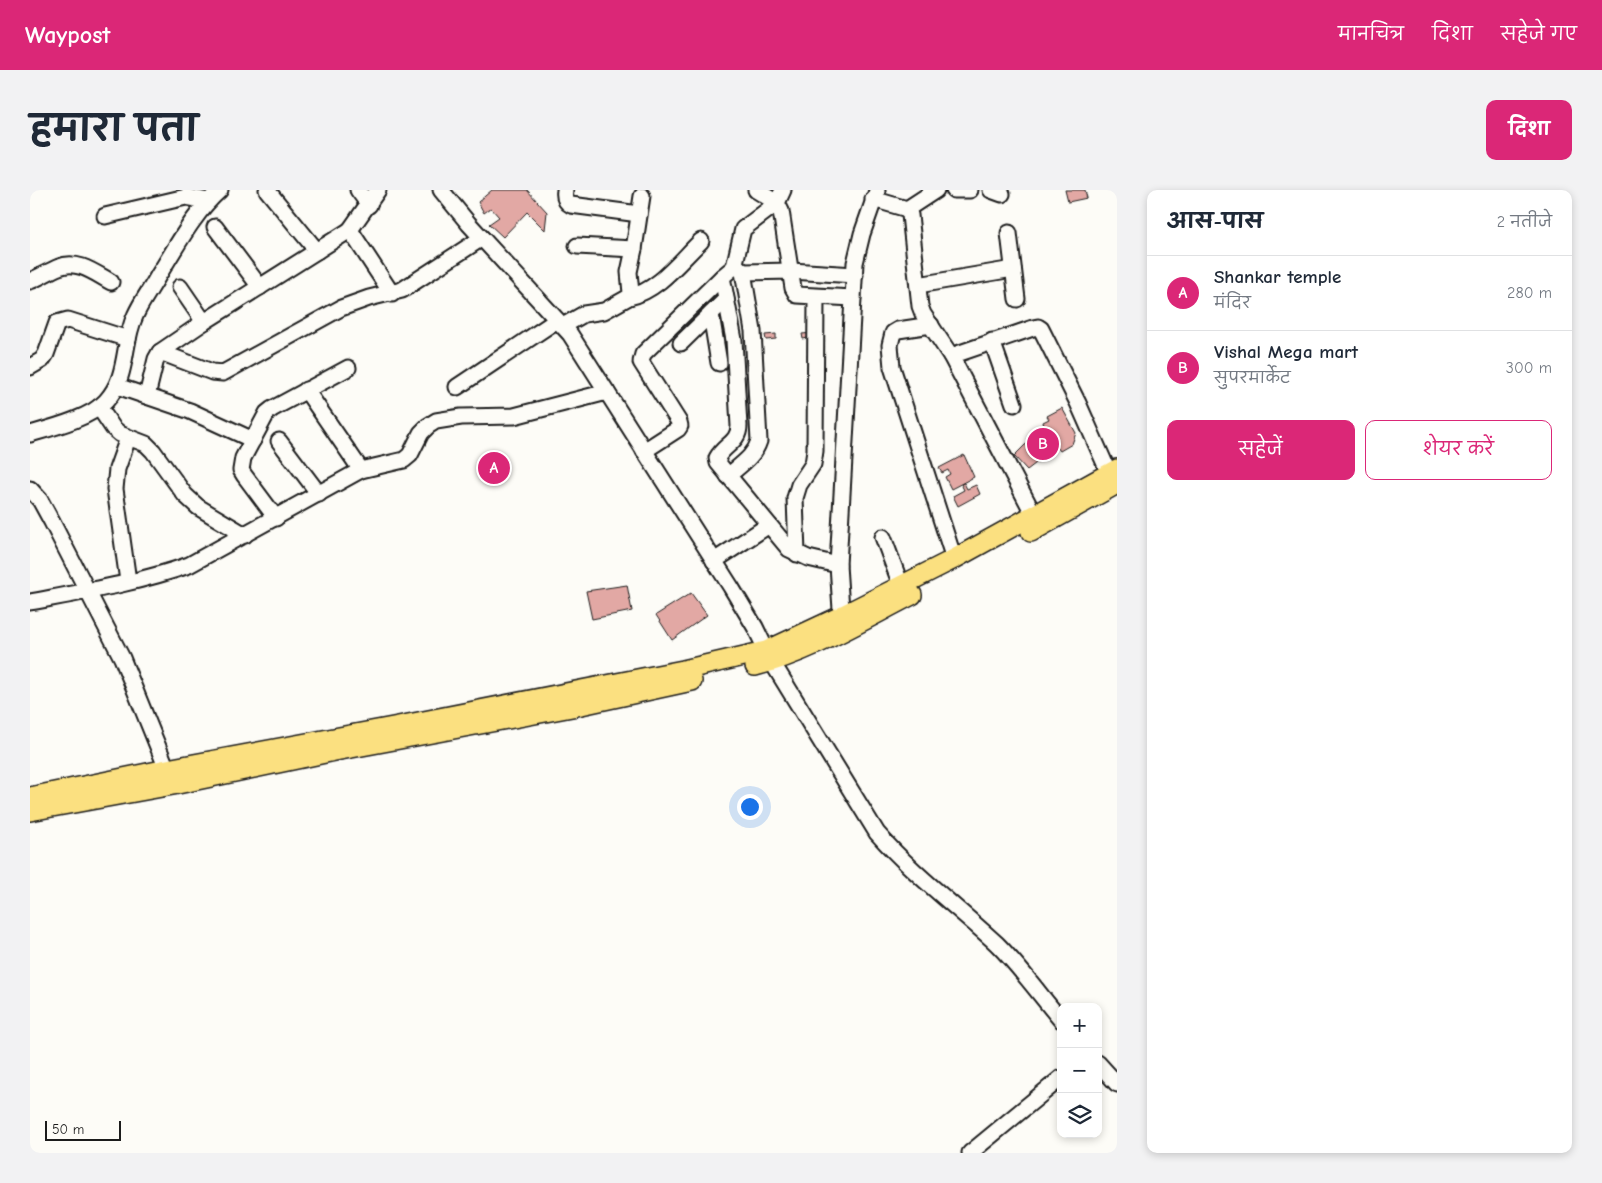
<!DOCTYPE html>
<html lang="hi">
<head>
<meta charset="utf-8">
<style>
	:root { --surface:#fff; --page:#f2f2f3; --text:#1f2937; --muted:#747a83; --line:#e0e1e3; --accent:#db2777 }
	body { margin:0; font-family:"Comic Neue","Playpen Sans Deva",sans-serif; background:var(--page); color:var(--text) }
	.controls { position:absolute; right:15px; bottom:15px; display:grid; overflow:hidden; border-radius:10px; box-shadow:0 2px 8px #0003 }
	.controls button { width:45px; height:45px; display:grid; place-items:center; padding:0; border:0; border-bottom:1px solid var(--line); background:var(--surface); color:var(--text); font:25px sans-serif }
	.scale { position:absolute; left:15px; bottom:12px; width:76px; box-sizing:border-box; padding-left:5px; border:2px solid #1c1c1c; border-top:0; font-size:14px; line-height:18px; white-space:nowrap; color:#1c1c1c; -webkit-text-stroke:4px #fdfcf7; paint-order:stroke }
	.you { position:absolute; left:719px; top:616px; width:18px; height:18px; margin:-12px; border:4px solid #fff; border-radius:50%; background:#1a73e8; box-shadow:0 0 0 8px #1a73e833 }
	.badge { display:grid; place-items:center; width:32px; height:32px; border-radius:50%; background:var(--accent); color:#fff; font-size:16px; font-weight:700 }
	.pin { position:absolute; translate:-50% -50%; border:2px solid #fff; box-shadow:0 1px 5px #0006 }
	.list { margin:0; padding:0; list-style:none }
	h2 { display:flex; justify-content:space-between; align-items:center; height:65px; margin:0; padding:0 20px; font-size:21px }
	h2 small { font-size:16px; font-weight:400; color:var(--muted) }
	.list li { display:grid; grid-template-columns:32px 1fr auto; gap:15px; align-items:center; box-sizing:border-box; height:75px; padding:0 20px; border-top:1px solid var(--line) }
	.list b { display:block; font-size:19px; white-space:nowrap }
	.list p { margin:0; font-size:16px; white-space:nowrap; color:var(--muted) }
	.list em { font-size:16px; font-style:normal; color:var(--muted) }
	.actions { display:flex; gap:10px; padding:15px 20px }
	.actions a { flex:1; padding:11px 0; border:1px solid var(--accent); border-radius:10px; text-align:center; font-size:18px; color:var(--accent) }
	.actions .main { background:var(--accent); color:#fff }
	.icon { flex:none; width:28px; height:28px; fill:none; stroke:currentColor; stroke-width:2; stroke-linecap:round; stroke-linejoin:round }
	.map { position:relative; flex:none; width:1087px; height:963px; overflow:hidden; border-radius:10px }
	header { display:flex; align-items:center; gap:30px; box-sizing:border-box; height:70px; padding:0 25px; background:var(--accent); color:#fff }
	header strong { font-size:24px }
	nav { display:flex; gap:28px; margin-inline-start:auto; font-size:18px }
	.intro { display:flex; align-items:center; justify-content:space-between; box-sizing:border-box; height:120px; padding:0 30px }
	h1 { margin:0; font-size:35px }
	.button { padding:12px 22px; border-radius:10px; background:var(--accent); color:#fff; font-size:18px; font-weight:700 }
	main { display:flex; gap:30px; padding:0 30px }
	aside { flex:1; background:var(--surface); border-radius:10px; box-shadow:0 2px 8px #0003 }
	.map>svg:first-child { display:block }
	.building { fill:#e2a8a4; stroke:#1c1c1c }
	.lines { fill:none; stroke-linecap:round; stroke-linejoin:round }
	.minor-casing { stroke:#1c1c1c; stroke-width:19 }
	.major-casing { stroke:#1c1c1c; stroke-width:22 }
	.minor { stroke:#fdfcf7; stroke-width:15 }
	.major { stroke:#fbe080; stroke-width:19 }
</style>
</head>
<body>
<header>
<strong>Waypost</strong>
<nav><a>मानचित्र</a><a>दिशा</a><a>सहेजे गए</a></nav>
</header>
<div class="intro"><h1>हमारा पता</h1><a class="button">दिशा</a></div>
<main>
<div class="map">
<svg width="1087" height="963" viewBox="0 0 1087 963">
	<rect width="100%" height="100%" fill="#fdfcf7"/>
	<filter id="ink" filterUnits="userSpaceOnUse"><feTurbulence type="fractalNoise" baseFrequency=".02" numOctaves="2"/><feDisplacementMap in="SourceGraphic" scale="10" xChannelSelector="R" yChannelSelector="G"/><feConvolveMatrix kernelMatrix="1 2 1 2 8 2 1 2 1" color-interpolation-filters="sRGB"/></filter>
	<g filter="url(#ink)">
		<g class="building">
			<polygon points="462,0 497,0 517,22 515,40 497,22 473,47 459,34 469,27 461,18 454,23 448,12"/>
			<polygon points="1035,0 1055,0 1057,8 1038,12"/>
			<polygon points="783,143 783,147 773,149 772,144"/>
			<polygon points="746,144 746,149 736,150 735,145"/>
			<polygon points="1032,218 1046,243 1042,254 1030,261 1027,257 997,280 984,266 995,255 1006,249 1005,242 1014,236 1013,232 1019,229 1017,226"/>
			<polygon points="934,265 944,287 921,299 915,287 920,284 918,280 912,283 909,278"/>
			<polygon points="934,293 937,299 946,295 950,304 928,316 923,306 934,300 931,294"/>
			<polygon points="597,395 602,421 562,429 556,401"/>
			<polygon points="661,403 677,425 642,450 626,425"/>
		</g>
		<g class="lines">
			<g class="minor-casing">
				<g id="minor">
					<polyline points="237,0 287,61"/>
					<polyline points="328,0 339,15"/>
					<polyline points="348,0 320,40 362,104"/>
					<path d="M411,0L439,34L540,144L701,397L725,437L742,472L847,643C883,684 927,717 967,754C990,777 1010,805 1031,830"/>
					<path d="M535,0C534,7 535,12 541,15L609,24"/>
					<polyline points="726,0 747,13 751,21 763,98 767,105 823,108"/>
					<polyline points="924,0 940,0"/>
					<polyline points="961,0 972,4"/>
					<polyline points="843,9 877,19 880,25 890,116 893,124 921,166 1003,138 1008,137 1011,139 1048,213 1083,292"/>
					<polyline points="877,19 906,0"/>
					<polyline points="75,26 156,7 178,11"/>
					<polyline points="185,37 230,97"/>
					<polyline points="979,43 987,109"/>
					<polyline points="547,56 604,59"/>
					<polyline points="704,77 713,39 747,13 753,0"/>
					<polyline points="713,82 761,81 825,85"/>
					<path d="M692,87L704,150L709,236C709,252 694,255 687,268L688,273L759,359L778,368L808,375"/>
					<path d="M0,91C10,87 19,81 29,77C47,69 65,83 81,92"/>
					<polyline points="888,95 983,79"/>
					<polyline points="150,97 174,132"/>
					<path d="M599,107C628,101 650,71 671,51"/>
					<polyline points="681,124 689,173"/>
					<polyline points="901,135 868,140 863,143 860,155 862,177 924,369"/>
					<polyline points="533,136 554,124 574,121 599,107 601,103 599,82 604,59 612,6"/>
					<polyline points="962,151 984,214"/>
					<polyline points="651,153 696,109"/>
					<polyline points="130,162 182,182 193,183 311,118 339,108 372,100 452,48"/>
					<polyline points="921,166 1004,325"/>
					<polyline points="0,177 12,170 16,164 27,133 38,130 98,149"/>
					<polyline points="87,196 160,221 223,250"/>
					<polyline points="427,197 527,130"/>
					<polyline points="276,200 331,280"/>
					<polyline points="117,206 126,169 130,162 174,132 320,40"/>
					<polyline points="69,217 83,238 90,244 116,254 123,261 155,305 168,317 215,345"/>
					<path d="M0,244C21,238 61,228 76,211C99,186 92,154 105,126C111,112 121,99 128,86C147,56 163,24 190,0"/>
					<polyline points="249,251 289,304"/>
					<path d="M614,261L648,239L650,236L649,232L611,172L613,164L692,87L704,77H708L713,82L723,141L729,251C724,267 710,275 698,286"/>
					<polyline points="0,299 10,310 22,332 92,468 141,589"/>
					<polyline points="246,328 214,285 211,280 213,268 237,223 242,219 318,178"/>
					<polyline points="853,347 875,406"/>
					<polyline points="767,364 765,308 769,295 783,274 785,261 786,107"/>
					<polyline points="684,371 739,335"/>
					<polyline points="98,391 85,299 87,279 98,248"/>
					<path d="M0,412C53,402 108,393 159,375L331,280L374,270L380,265L391,243L398,236L406,231L431,227L484,226L577,202"/>
					<polyline points="812,434 808,375 825,73 832,44 847,1"/>
					<polyline points="1068,873 1087,894"/>
					<polyline points="940,963 1031,888"/>
				</g>
			</g>
			<g class="major-casing">
				<g id="major">
					<polyline points="1001,342 1087,294"/>
					<path d="M725,476C781,462 831,431 882,405"/>
					<polyline points="0,607 137,579 363,537 653,480 736,461 811,426 924,369 1087,279"/>
					<polyline points="0,621 143,595 305,561 542,517 662,491"/>
				</g>
			</g>
			<use href="#minor" class="minor"/>
			<use href="#major" class="major"/>
		</g>
	</g>
</svg>
<div class="controls">
<button>+</button>
<button>−</button>
<button><svg class="icon" aria-label="layers" viewBox="0 0 24 24"><path d="M12 4l9 5-9 5-9-5zM3 14l9 5 9-5"/></svg></button>
</div>
<div class="scale">50 m</div>
<div class="you"></div>
<div class="pin badge" style="left:464px;top:278px">A</div>
<div class="pin badge" style="left:1013px;top:254px">B</div>
</div>
<aside>
<h2>आस-पास<small>2 नतीजे</small></h2>
<ul class="list">
<li><span class="badge">A</span><div><b>Shankar temple</b><p>मंदिर</p></div><em>280 m</em></li>
<li><span class="badge">B</span><div><b>Vishal Mega mart</b><p>सुपरमार्केट</p></div><em>300 m</em></li>
</ul>
<div class="actions"><a class="main">सहेजें</a><a>शेयर करें</a></div>
</aside>
</main>
</body>
</html>
